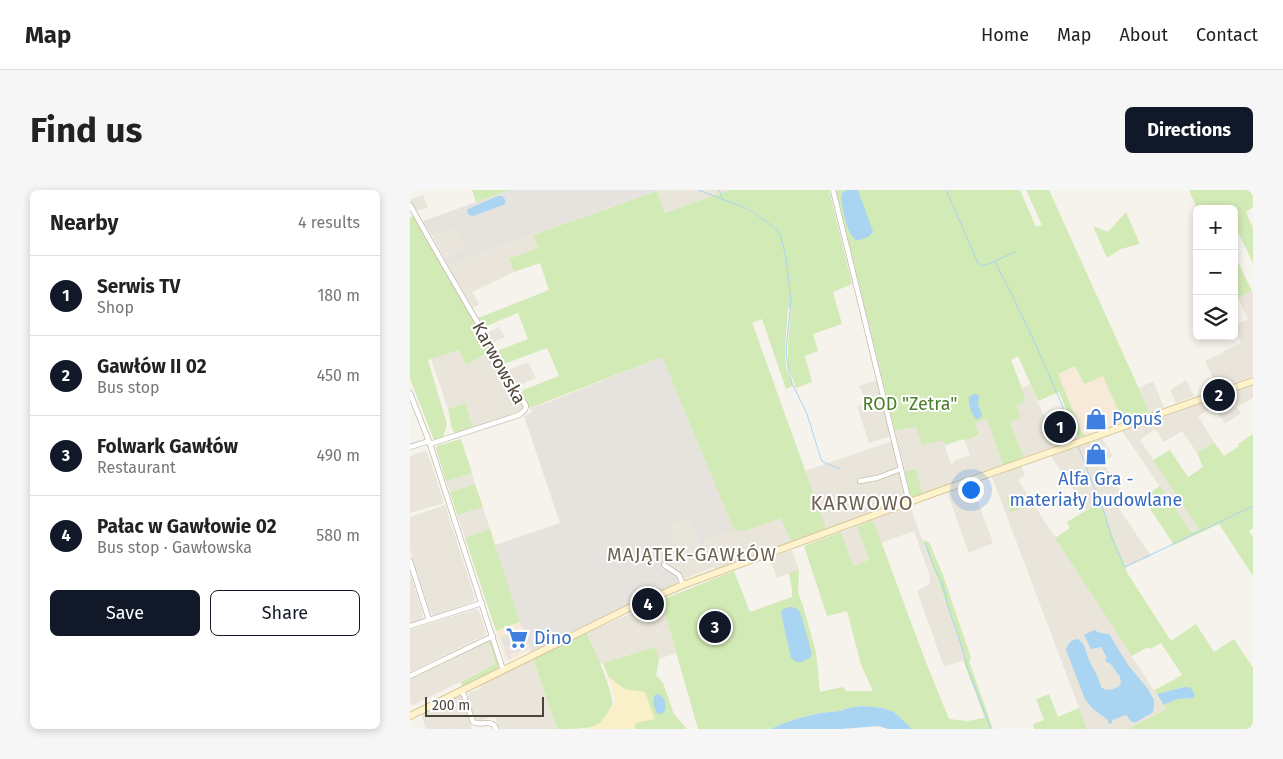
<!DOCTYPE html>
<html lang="en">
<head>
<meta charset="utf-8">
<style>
	:root { --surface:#fff; --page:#f6f6f6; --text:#222; --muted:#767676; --line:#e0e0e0; --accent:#111827 }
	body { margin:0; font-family:"Fira Sans",sans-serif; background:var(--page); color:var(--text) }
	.controls { position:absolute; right:15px; top:15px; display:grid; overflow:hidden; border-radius:8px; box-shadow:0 2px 8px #0003 }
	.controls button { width:45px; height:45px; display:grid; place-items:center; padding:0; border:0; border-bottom:1px solid var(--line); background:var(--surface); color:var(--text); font:25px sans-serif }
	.scale { position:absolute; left:15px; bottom:12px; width:119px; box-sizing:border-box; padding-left:5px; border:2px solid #4b4439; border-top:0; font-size:14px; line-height:18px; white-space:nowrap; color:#4b4439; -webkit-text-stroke:4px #fff; paint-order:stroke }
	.you { position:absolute; left:560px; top:299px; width:18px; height:18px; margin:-12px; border:4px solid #fff; border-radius:50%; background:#1a73e8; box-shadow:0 0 0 8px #1a73e833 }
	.badge { display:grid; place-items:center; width:32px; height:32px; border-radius:50%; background:var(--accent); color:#fff; font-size:16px; font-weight:700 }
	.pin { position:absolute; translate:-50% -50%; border:2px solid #fff; box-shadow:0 1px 5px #0006 }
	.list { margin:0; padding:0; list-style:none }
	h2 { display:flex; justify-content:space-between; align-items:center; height:65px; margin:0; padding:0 20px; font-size:21px }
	h2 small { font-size:16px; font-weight:400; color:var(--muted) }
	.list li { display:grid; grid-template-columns:32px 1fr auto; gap:15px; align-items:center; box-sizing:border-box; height:80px; padding:0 20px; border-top:1px solid var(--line) }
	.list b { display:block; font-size:19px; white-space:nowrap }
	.list p { margin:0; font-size:16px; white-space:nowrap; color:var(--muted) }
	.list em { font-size:16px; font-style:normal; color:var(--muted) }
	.actions { display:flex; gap:10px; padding:15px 20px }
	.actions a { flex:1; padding:11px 0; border:1px solid var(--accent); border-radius:8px; text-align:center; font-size:18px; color:var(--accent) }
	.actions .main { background:var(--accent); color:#fff }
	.icon { flex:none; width:28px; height:28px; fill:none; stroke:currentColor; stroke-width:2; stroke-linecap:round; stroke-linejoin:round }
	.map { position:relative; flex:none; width:843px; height:539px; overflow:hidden; border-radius:8px }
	header { display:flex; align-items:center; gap:30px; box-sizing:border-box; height:70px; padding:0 25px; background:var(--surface); border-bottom:1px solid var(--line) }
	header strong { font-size:24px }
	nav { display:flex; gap:28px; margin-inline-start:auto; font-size:18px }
	.intro { display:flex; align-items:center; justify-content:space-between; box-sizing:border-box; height:120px; padding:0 30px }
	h1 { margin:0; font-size:35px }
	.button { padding:12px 22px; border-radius:8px; background:var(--accent); color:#fff; font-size:18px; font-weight:700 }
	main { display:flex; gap:30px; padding:0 30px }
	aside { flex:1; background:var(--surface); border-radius:8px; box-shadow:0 2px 8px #0003 }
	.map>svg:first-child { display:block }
	.residential { fill:#eae5da }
	.commercial { fill:#f7ead8 }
	.industrial { fill:#e6e2dd }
	.green { fill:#d2eab5 }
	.sand { fill:#f9efc9 }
	.parking { fill:#e5e3e0 }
	.water { fill:#a9d4f2 }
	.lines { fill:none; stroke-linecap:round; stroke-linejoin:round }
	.stream { stroke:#a9d4f2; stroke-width:1 }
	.street-casing { stroke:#c2bbae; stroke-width:6 }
	.secondary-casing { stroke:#d6c79b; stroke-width:8 }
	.street { stroke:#fff; stroke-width:4.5 }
	.secondary { stroke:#fff3cd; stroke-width:6 }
	.labels { text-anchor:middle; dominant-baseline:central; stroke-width:4; stroke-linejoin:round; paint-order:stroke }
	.street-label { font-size:18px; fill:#4b4439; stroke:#fff }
	.park-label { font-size:18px; fill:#4a7f2a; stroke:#fff }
	.shop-label { font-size:18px; fill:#366cbe; stroke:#fff; text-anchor:start }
	.neighbourhood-label { font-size:19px; letter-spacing:1px; fill:#6e6250; stroke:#fff }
	.quarter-label { font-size:20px; letter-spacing:1px; fill:#6e6250; stroke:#fff }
</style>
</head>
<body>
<header>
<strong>Map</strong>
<nav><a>Home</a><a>Map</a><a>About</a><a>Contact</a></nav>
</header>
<div class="intro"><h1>Find us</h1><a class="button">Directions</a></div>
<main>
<aside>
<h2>Nearby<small>4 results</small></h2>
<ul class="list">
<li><span class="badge">1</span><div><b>Serwis TV</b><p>Shop</p></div><em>180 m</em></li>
<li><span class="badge">2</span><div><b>Gawłów II 02</b><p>Bus stop</p></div><em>450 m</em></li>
<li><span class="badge">3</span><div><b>Folwark Gawłów</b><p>Restaurant</p></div><em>490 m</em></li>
<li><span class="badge">4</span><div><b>Pałac w Gawłowie 02</b><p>Bus stop · Gawłowska</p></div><em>580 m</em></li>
</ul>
<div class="actions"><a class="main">Save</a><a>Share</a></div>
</aside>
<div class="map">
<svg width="843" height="539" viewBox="0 0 843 539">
	<rect width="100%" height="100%" fill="#f6f3ec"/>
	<g class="residential">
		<polygon points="249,0 319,0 255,23 247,1"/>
		<polygon points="13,5 18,17 7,21 0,10"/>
		<polygon points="46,35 56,57 34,68 22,46"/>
		<polygon points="123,45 128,58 100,70 104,82 62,102 69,114 63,118 38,75"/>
		<polygon points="842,101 843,104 843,186 808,198 795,171 814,162 814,161 831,153 824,136 838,129 828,108"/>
		<polygon points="342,132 395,281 482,251 487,274 486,278 462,286 447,289 449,294 464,292 490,282 496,309 305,380 294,351 323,340"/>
		<polygon points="89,137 95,147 82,153 77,143"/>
		<polygon points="49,160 56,175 81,160 114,219 63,238 55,213 38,219 21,169"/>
		<polygon points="118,172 126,188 107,196 98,180"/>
		<polygon points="467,190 481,246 459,253 447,216 457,213 449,196"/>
		<polygon points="776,190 784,206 766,213 760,200"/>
		<polygon points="743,191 754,217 740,223 729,198"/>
		<polygon points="620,194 637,233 658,225 666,245 664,249 614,267 600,232 610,228 606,215 610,199"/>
		<polygon points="843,195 843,208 827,217 831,223 815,234 804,217 788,226 804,252 787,263 772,241 754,252 745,239 730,250 789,338 781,342 712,241"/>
		<polygon points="577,229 593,275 513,304 506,279 495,281 485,241 506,237 533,250 541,274 544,273 544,271 560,265 555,251 569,246 565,233"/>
		<polygon points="692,248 703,266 693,272 718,312 708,317 741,366 716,377 702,344 690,312 676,320 641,266"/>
		<polygon points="15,261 18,264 34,313 0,323 0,266"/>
		<polygon points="611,276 615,285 608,290 756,519 718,539 677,539 582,287"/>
		<polygon points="62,283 65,294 40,302 36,291"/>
		<polygon points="561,293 583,353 559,363 537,302"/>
		<polygon points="35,315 65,408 63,412 24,425 20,422 0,361 0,327"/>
		<polygon points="500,316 556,469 534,477 507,401 519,394 520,386 504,341 471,353 463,330"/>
		<polygon points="73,317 80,339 55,348 47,325"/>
		<polygon points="280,329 299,379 274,389 271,383 269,383 259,377 254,364 268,358 259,336"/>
		<polygon points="447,336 460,370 443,376 431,342"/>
		<polygon points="382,360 389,380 367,388 359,368"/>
		<polygon points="0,383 13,424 12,428 0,432"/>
		<polygon points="251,410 266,463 249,469 244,457 190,474 180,450 176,443"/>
		<polygon points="66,419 69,421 76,442 74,446 0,482 0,440"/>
		<polygon points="76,453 80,455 85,472 84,475 2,516 0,510 0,490"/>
		<polygon points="123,468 147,539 89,539 85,526 68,531 65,530 58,508 59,503 71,498 70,495"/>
		<polygon points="51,505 62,539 43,539 42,538 41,539 16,539 11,524"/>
	</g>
	<g class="commercial">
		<polygon points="665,176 693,185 712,229 711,233 676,245 672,243 647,183"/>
		<polygon points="110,432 120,460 99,470 95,469 86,441"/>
	</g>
	<g class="industrial">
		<polygon points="100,0 249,0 38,75 34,68 56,57 46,36 22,46 13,31"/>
		<polygon points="252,167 324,340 294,351 304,377 299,379 280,329 259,336 268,358 254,364 257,372 251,375 253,380 256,379 264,384 265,387 267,386 269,391 267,392 266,395 152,446 151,444 146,446 147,448 142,451 121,463 110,432 85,355 150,333 114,226 122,222 120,218 139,212"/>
	</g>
	<g class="green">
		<polygon points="62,0 100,0 66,12"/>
		<polygon points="319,0 419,0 442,94 423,102 432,134 403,144 408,161 395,166 402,192 386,198 378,176 378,156 381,118 378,119 375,157 376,177 383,196 376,199 352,129 342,133 416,338 381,351 371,328 334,341 324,340 252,167 120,218 112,204 113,200 149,186 137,158 94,174 87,161 118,149 108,123 74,137 68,128 139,100 130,73 104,82 99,69 128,58 123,45 247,1 255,23"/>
		<polygon points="426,0 610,0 626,37 632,35 616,0 639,0 740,223 711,233 712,229 693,186 674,194 665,176 648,184 672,243 676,245 668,248 649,202 628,211 608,166 601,170 612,198 611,199 616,211 606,215 611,228 600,232 614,267 593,275 577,229 565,233 569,245 555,251 554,249 535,255 533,250 512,255 506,237 485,241"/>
		<polygon points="779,0 843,0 843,17 836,22 843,38 843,73 824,34 824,19 787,19"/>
		<polygon points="716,22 730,54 711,59 697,68 683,36 698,42"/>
		<polygon points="4,26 81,160 56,175 49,160 18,170 37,234 33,247 24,250 0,189 0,27"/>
		<polygon points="824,64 842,101 828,108 824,100"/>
		<polygon points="55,213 63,238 45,243 42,239 38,219"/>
		<polygon points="843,244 843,338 839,341 843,347 843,386 809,334 764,355 733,308 750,296 781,342 789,339 743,270 760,260 778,287 793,277 787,263 804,252 814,266 829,256 828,254"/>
		<polygon points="51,249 62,283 36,291 26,259 27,256"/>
		<polygon points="506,279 513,304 502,308 500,305 495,281"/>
		<polygon points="65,294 73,317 47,325 40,302"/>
		<polygon points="607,305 612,318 601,322 596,309"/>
		<path d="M690,312L702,344L716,377V381L761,451L786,434L804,462L824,449L843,478V539H718L756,519L753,514C760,514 764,509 770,509C775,508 778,509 783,508L785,505L774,497L747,504L744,500L760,492L772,485L751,453L740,459L738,457L722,466L645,348L660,338L657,332Z"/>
		<polygon points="463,330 517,475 539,529 557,531 575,528 553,470 556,469 513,350 519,352 533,385 561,468 559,471 583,539 502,539 484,522 473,518 452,516 438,518 430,521 410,523 389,528 369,535 361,539 288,539 251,410 324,381 340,422 382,407 382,399 379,383 389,380 388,402 393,416 406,462 410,502 433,497 436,501 463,501 451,475 437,421 417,426 394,356 431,342 443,376 459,370 447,336"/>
		<polygon points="80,339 110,432 86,441 55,348"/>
		<path d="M176,443C182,453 205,505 202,515C199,523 192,532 185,536C175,539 158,539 147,539L123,468Z"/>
		<polygon points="77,451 82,453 89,478 53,497 51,492 84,475 85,472 80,455 76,453 67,458 67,456"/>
		<polygon points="245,457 249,469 246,485 253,493 264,524 277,539 225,539 225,533 214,499 198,486 193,473"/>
		<polygon points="639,504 648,527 669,518 677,539 624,539 623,534 634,530 626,509"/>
	</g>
	<path class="sand" d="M198,486L214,499L235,502L245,529L225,533V539H175C184,537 191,533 196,525C200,520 201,515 206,511Z"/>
	<polygon class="parking" points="99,441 104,455 98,457 99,461 116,456 117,459 100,464 101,468 98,469 91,447 97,445 97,442"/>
	<g class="water">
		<path d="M437,0H448L462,39L463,42C458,48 454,50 446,50C435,41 434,22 431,8L432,3Z"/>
		<path d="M88,6H92C94,8 97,11 95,14L63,26L59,25L57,21L58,19Z"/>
		<path d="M564,204H567L569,206L568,214L572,225L570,228L566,229C561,224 558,213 559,207Z"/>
		<path d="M379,417C386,417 388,419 391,425L402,464L400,468L391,472H386L381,468L371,423L373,419Z"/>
		<path d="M684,440L690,443L699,444L718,475L738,499L744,510V515L743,522C741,524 739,525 736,526C725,532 725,537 716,525L702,530V533L699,534L698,530L682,518L675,509L656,460C658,453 661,450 668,449C677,456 675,461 679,470C683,479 689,487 691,497C697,502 706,500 711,494L710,487L700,473H697L695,470L697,468L691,457L681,459L674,445Z"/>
		<path d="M774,497H780L785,505L783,508C779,509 775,508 770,509C764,509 760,514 753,514L747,504Z"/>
		<path d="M249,504C256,509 257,516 254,523L248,524C244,519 242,511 245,505Z"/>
		<polygon points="452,516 473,518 484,522 502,539 478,539 468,536 431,539 361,539 369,535 389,528 410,523 430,521 438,518"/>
	</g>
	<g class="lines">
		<g class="stream">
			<polyline points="288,0 331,16 343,22 366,39 370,44 376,67 381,111 376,160 378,177 382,193 397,224 411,269 413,272 430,279"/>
			<polyline points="309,0 312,8"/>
			<path d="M536,0L568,73L571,76L585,72C615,129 642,189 666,249"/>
			<polyline points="585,71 605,62"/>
			<polyline points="668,256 694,322 702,348 713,374 715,377 843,316"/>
			<polyline points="515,353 525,380 532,392 539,420 548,445 558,479 581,539"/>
		</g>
		<g class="street-casing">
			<g id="street">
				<polyline points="423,0 499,312"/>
				<polyline points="0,15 30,68 116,216 115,220 109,225 20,254"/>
				<polyline points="0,203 20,254 93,480"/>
				<polyline points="0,257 19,251"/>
				<polyline points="450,291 467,288 491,279"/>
				<polyline points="0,371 19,430"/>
				<polyline points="254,375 269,385 273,395"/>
				<polyline points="0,436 72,413"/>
				<polyline points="0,486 83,446"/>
				<path d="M52,500L63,532C70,536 77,530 84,535L86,539"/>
			</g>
		</g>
		<g class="secondary-casing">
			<polyline id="secondary" points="0,526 217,419 273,395 527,302 843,191"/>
		</g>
		<use href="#street" class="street"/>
		<use href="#secondary" class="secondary"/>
	</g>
	<defs>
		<g id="shop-bare" transform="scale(1.725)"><path d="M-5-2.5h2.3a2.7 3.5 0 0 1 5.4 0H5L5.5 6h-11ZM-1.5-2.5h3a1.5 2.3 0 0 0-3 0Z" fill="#3f7fe0" stroke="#fff" stroke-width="2.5" paint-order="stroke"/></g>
		<g id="supermarket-bare" transform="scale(1.725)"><path d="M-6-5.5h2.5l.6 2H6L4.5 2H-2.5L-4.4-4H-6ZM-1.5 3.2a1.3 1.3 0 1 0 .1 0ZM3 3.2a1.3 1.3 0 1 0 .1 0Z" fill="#3f7fe0" stroke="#fff" stroke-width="2.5" paint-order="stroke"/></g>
	</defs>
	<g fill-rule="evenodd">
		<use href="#shop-bare" x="686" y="229"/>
		<use href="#shop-bare" x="686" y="264"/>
		<use href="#supermarket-bare" x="107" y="448"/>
	</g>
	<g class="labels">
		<g class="street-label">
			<text transform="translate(89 173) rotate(61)">Karwowska</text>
		</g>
		<g class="park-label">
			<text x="500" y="214">ROD "Zetra"</text>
		</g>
		<g class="shop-label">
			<text x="702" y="229">Popuś</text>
			<text x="686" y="289" text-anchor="middle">Alfa Gra -<tspan x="686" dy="21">materiały budowlane</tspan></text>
			<text x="124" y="448">Dino</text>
		</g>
		<g class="neighbourhood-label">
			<text x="282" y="364">MAJĄTEK-GAWŁÓW</text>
		</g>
		<g class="quarter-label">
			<text x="452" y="313">KARWOWO</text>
		</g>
	</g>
</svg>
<div class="controls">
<button>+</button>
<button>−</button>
<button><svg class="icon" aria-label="layers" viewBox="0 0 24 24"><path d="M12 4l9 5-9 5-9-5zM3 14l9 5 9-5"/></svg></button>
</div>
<div class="scale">200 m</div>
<div class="you"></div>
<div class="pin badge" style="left:650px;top:237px">1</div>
<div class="pin badge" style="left:809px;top:205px">2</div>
<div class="pin badge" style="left:305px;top:437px">3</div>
<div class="pin badge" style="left:238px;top:414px">4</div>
</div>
</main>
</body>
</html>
